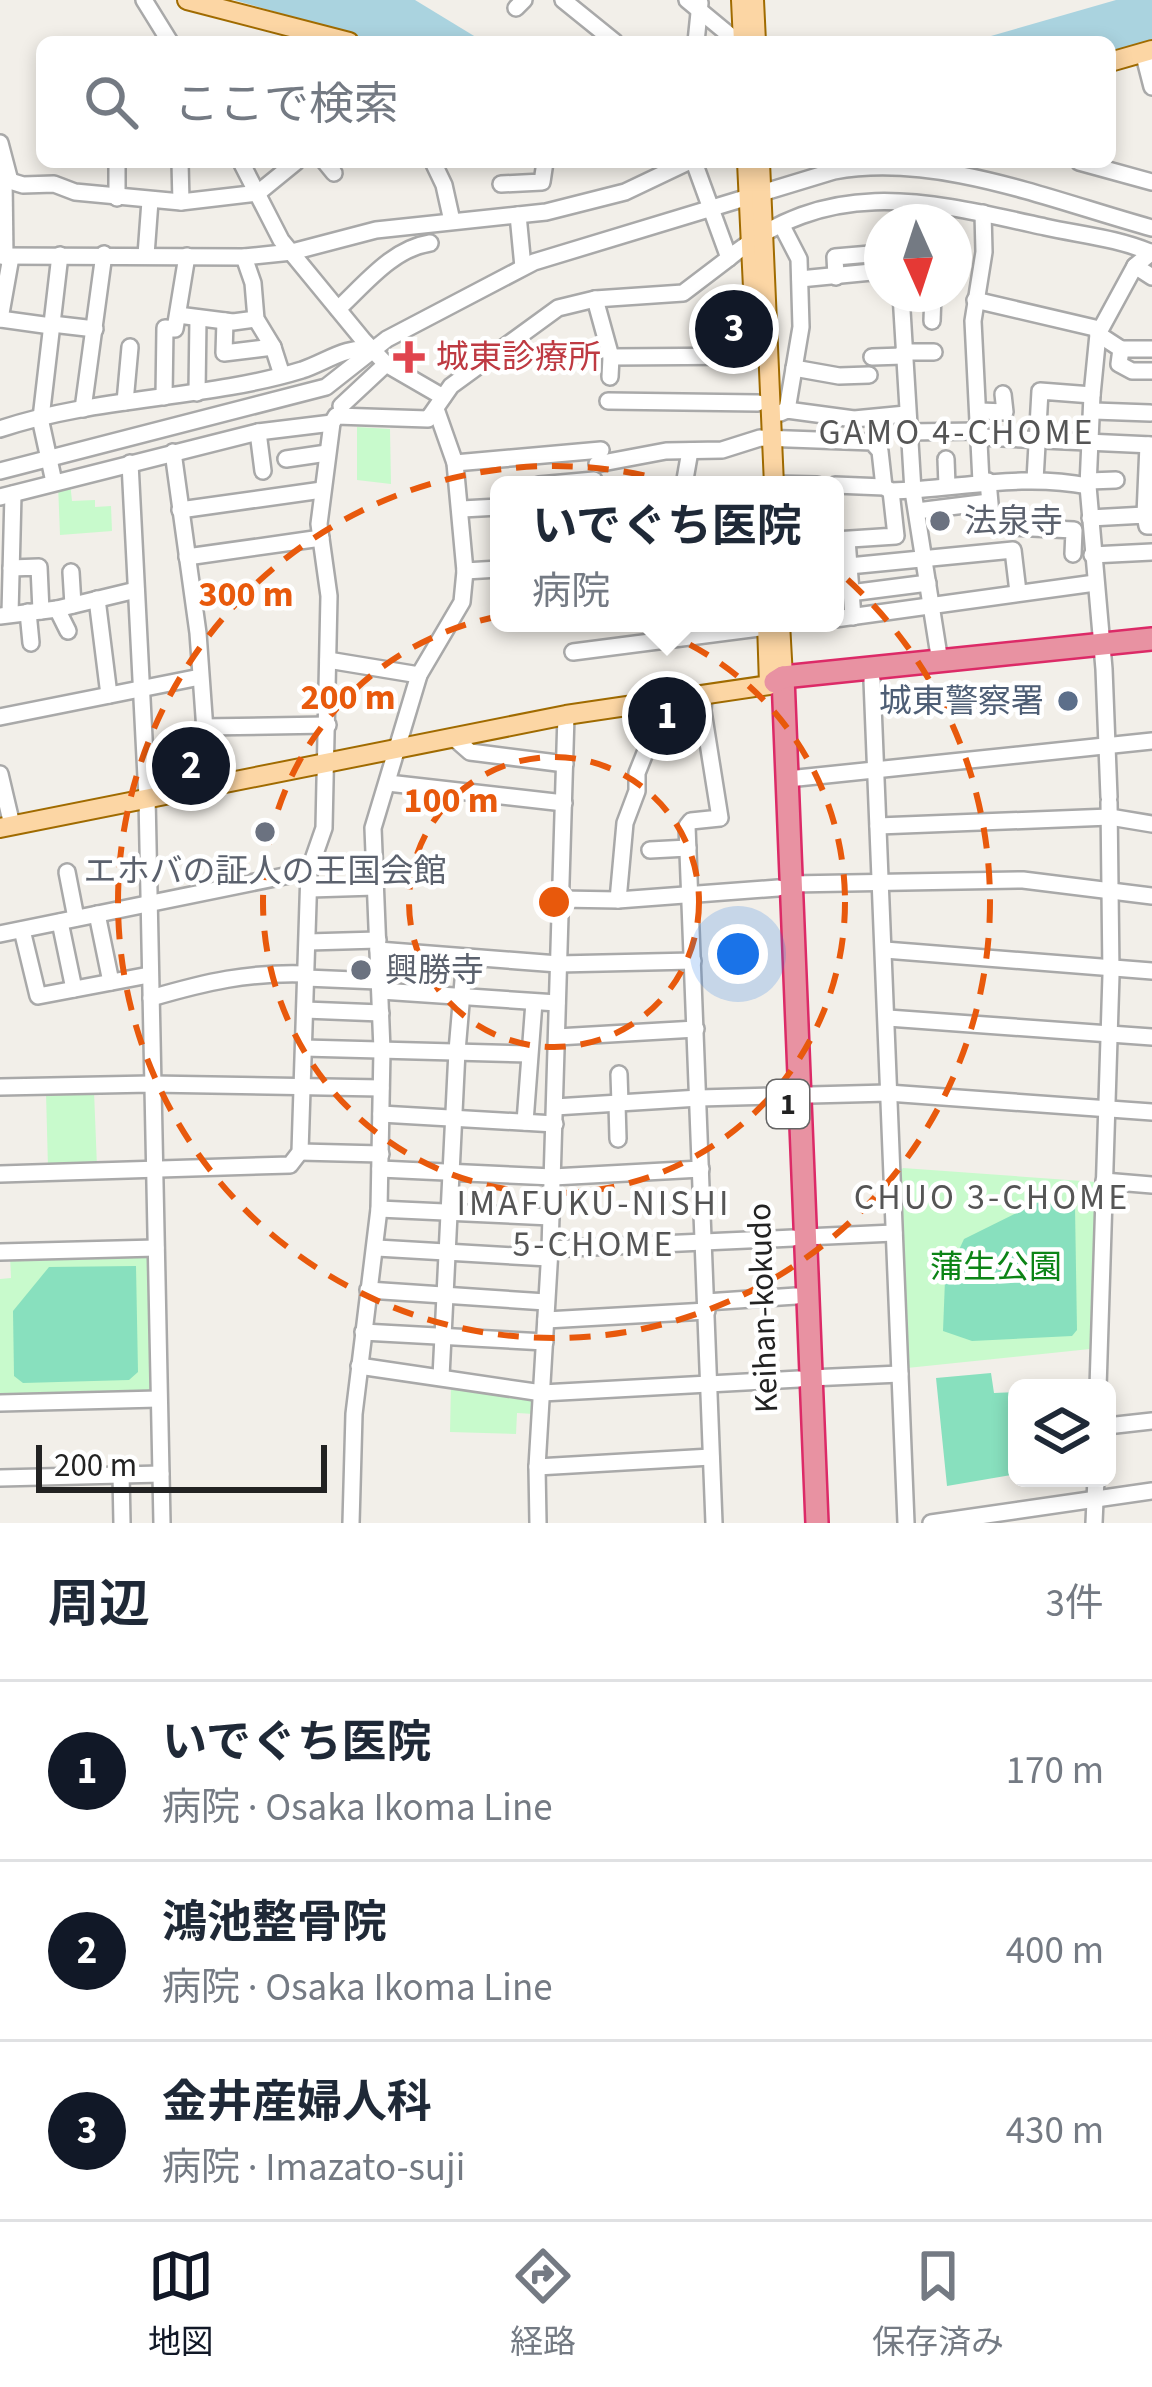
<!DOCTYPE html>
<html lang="ja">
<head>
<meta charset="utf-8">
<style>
	:root { --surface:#fff; --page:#f6f6f7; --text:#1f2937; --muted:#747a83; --line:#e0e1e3; --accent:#111827 }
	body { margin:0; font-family:"Source Sans 3","Noto Sans JP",sans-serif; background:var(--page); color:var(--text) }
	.controls { position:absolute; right:36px; bottom:36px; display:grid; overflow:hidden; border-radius:18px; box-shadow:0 6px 18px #0003 }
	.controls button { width:108px; height:108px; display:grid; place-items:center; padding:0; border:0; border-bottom:3px solid var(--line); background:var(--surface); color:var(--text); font:60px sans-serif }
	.compass { position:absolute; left:864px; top:204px; width:108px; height:108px; border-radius:50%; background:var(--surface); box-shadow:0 6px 18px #0003; rotate:177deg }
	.scale { position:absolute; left:36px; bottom:30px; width:291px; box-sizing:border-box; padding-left:12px; border:6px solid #222; border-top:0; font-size:33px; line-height:42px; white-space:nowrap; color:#222; -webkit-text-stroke:9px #fff; paint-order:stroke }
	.you { position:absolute; left:738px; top:954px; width:42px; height:42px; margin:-30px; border:9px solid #fff; border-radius:50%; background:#1a73e8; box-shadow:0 0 0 18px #1a73e833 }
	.badge { display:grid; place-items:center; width:78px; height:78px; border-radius:50%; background:var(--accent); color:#fff; font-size:39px; font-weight:700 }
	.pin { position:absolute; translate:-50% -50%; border:6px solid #fff; box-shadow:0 3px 12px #0006 }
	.popup { position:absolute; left:490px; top:476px; width:354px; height:156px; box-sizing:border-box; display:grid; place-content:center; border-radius:18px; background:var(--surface); filter:drop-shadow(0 3px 9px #0005); font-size:39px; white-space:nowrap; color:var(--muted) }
	.popup b { font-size:45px; color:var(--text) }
	.popup::after { content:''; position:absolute; left:50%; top:100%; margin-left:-24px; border:24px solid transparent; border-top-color:var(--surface) }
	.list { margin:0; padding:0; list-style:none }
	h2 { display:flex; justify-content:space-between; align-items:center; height:156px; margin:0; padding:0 48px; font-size:51px }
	h2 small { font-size:39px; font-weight:400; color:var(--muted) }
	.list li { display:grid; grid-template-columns:78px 1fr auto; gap:36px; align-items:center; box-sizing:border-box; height:180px; padding:0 48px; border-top:3px solid var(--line) }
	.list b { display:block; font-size:45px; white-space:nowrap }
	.list p { margin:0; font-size:39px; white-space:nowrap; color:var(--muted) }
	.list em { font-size:39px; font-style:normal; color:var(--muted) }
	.icon { flex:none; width:66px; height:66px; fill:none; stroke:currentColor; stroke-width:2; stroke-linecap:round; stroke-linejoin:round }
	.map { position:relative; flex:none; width:1152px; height:1523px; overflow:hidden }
	.search { position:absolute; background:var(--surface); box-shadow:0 6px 18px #0003; left:36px; right:36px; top:36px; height:132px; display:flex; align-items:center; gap:30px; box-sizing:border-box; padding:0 42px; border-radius:18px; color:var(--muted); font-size:45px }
	.sheet { height:696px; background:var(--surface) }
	nav { display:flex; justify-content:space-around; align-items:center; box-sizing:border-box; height:168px; border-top:3px solid var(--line); background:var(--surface); font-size:33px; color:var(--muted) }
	nav a { display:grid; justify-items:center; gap:6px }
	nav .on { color:var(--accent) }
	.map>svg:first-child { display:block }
	.park { fill:#c8facc }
	.pitch { fill:#88e0be }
	.water { fill:#aad3df }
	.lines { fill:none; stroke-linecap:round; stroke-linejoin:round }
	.minor-casing { stroke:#a9a9a9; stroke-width:20 }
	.major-casing { stroke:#a06b00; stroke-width:22 }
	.highway-casing { stroke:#dc2a67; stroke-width:26 }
	.minor { stroke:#fff; stroke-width:15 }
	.major { stroke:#fcd6a4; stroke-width:18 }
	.highway { stroke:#e892a2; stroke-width:21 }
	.ring { fill:none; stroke:#e8590c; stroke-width:6; stroke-dasharray:21 15 }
	.health-dot { fill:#e0444e; stroke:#fff; stroke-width:4.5 }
	.worship-dot { fill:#6b7280; stroke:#fff; stroke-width:4.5 }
	.service-dot { fill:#5c6f8a; stroke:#fff; stroke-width:4.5 }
	.labels { text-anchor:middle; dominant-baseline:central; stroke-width:9; stroke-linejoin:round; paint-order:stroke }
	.shield { fill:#fff; stroke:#646464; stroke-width:3 }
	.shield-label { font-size:30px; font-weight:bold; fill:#222 }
	.health-label { font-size:33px; fill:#be3a42; stroke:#fff; text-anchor:start }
	.worship-label { font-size:33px; fill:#5b616d; stroke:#fff; text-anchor:start }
	.service-label { font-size:33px; fill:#4e5e75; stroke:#fff; text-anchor:end }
	.park-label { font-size:33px; fill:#0c8416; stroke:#fff }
	.street-label { font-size:33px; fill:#222; stroke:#fff }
	.neighbourhood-label { font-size:36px; letter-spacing:3px; fill:#555; stroke:#fff }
	.centre { fill:#e8590c; stroke:#fff; stroke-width:6 }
	.ring-label { font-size:36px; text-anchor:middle; font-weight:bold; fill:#e8590c; stroke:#fff; stroke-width:9; stroke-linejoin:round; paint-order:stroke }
</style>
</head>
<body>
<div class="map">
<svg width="1152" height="1523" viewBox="0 0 1152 1523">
	<rect width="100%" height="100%" fill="#f2efe9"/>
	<g class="park">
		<polygon points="357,427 390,429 391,484 357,480"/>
		<polygon points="70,482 72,501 95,500 95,507 111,506 112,531 60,535 58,484"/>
		<polygon points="94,1091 97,1167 48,1168 46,1093"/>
		<polygon points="903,1168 1096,1182 1090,1349 907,1368 899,1172"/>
		<polygon points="145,1252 152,1259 154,1389 149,1395 0,1399 0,1279 11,1278 10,1256"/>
		<polygon points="451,1382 535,1399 534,1414 517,1413 516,1434 450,1432"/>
	</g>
	<g class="pitch">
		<polygon points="1039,1202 1075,1207 1077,1330 1072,1336 972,1341 943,1331 945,1280 964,1239"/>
		<polygon points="136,1266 138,1372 129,1380 23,1383 14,1376 13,1311 49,1267"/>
		<polygon points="991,1373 994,1393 1017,1392 1017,1474 947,1486 936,1378"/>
	</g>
	<g class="water">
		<polygon points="234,0 415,0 484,42 379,42"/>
		<polygon points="1116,0 1152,0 1152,41 1110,53 1110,42 970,42"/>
	</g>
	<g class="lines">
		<g class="minor-casing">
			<g id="minor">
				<polyline points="144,0 170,42"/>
				<polyline points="563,0 615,42"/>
				<polyline points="687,0 733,38"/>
				<polyline points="516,8 524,0"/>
				<polyline points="696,42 700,3"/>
				<polyline points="1143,52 1152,87"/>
				<polyline points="0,143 10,181"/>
				<polyline points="180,162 181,202"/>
				<polyline points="241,162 281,240 364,341 386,364 443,397"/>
				<polyline points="325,162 334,173"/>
				<polyline points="433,162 444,185 452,221"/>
				<path d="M694,162L729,258C830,175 928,201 1045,227C1081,235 1117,238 1152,253"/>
				<polyline points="1079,162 1152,182"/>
				<polyline points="0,178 23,185 54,184 75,192 181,202 258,193 296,162"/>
				<polyline points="4,179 5,257"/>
				<polyline points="501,184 542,182 545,162"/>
				<polyline points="117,198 117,162"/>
				<polyline points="518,215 523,267"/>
				<polyline points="901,222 902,203"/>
				<polyline points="782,226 799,259 801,327 787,410"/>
				<polyline points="146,255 150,201"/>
				<polyline points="0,256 244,257 292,252 376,230 546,212 625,192 688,162"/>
				<polyline points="244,257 253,283 256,319 273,347 282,375"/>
				<polyline points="1135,266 1152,277"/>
				<polyline points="836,277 835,257 882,253"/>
				<polyline points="800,279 882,271"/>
				<polyline points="901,294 913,491 940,662"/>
				<polyline points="595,299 611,357 610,377"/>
				<polyline points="975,300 1099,329"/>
				<path d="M338,309C365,284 392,249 430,243"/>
				<polyline points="178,315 233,322 256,319"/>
				<polyline points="0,319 11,257"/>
				<polyline points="0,319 51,326"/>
				<polyline points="225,321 224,353 273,347"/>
				<polyline points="932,321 933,294"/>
				<polyline points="52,324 95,329"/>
				<polyline points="1098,334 1121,349 1119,364 1132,371 1152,371"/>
				<polyline points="1121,349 1152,349"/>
				<polyline points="903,352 934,352"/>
				<polyline points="611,357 756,356"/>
				<polyline points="872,357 903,356"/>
				<polyline points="794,368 839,376 869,375"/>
				<polyline points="197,393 198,318"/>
				<polyline points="164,397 165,328 175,329 187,256"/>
				<polyline points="608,401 758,403"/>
				<polyline points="125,402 130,347"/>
				<polyline points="341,406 386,364"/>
				<polyline points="83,409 104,254"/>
				<polyline points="980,411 1005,412 1003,394"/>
				<polyline points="1094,411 1150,413"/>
				<polyline points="780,413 787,410 854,419 906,414"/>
				<polyline points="40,418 54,482"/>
				<polyline points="41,418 60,255"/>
				<path d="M0,429C98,396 204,400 302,370C326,362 347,345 372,350"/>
				<polyline points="258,432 263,471"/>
				<polyline points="907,432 980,431"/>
				<polyline points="980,437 1152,445"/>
				<polyline points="173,452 198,633 209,786"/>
				<polyline points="286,459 327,453"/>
				<polyline points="946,459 947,486"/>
				<polyline points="130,463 147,797 162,1523"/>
				<polyline points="455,463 601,450"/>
				<polyline points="597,464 666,451 722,450 760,438 872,442 880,451 884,487"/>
				<path d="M0,471L326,387L387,339L534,262L834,171C937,152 1053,201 1152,228"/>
				<polyline points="1035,480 1040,391 1092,395"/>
				<polyline points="988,481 992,526 1074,530 1073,554"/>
				<polyline points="1089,481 1116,480"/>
				<polyline points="981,482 973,321 984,252 983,213"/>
				<polyline points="774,484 817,485"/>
				<polyline points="539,485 594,480"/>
				<polyline points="684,485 690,451"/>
				<path d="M835,485L884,487L891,491C958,489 1021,473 1088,486"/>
				<polyline points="0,497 258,432 332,423"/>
				<polyline points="462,509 499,507"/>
				<polyline points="180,510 322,490"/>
				<polyline points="917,511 989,502"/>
				<polyline points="1145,515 1148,445"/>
				<polyline points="1090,518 1145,515 1147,526 1152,526"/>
				<polyline points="835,540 896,536 891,491"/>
				<polyline points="847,540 853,617"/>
				<polyline points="1092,555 1152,552"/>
				<polyline points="187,557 321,538"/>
				<polyline points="849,566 1013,550 1018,592"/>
				<polyline points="11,568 39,567 41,611"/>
				<polyline points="465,571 499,569"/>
				<polyline points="71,572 73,605"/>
				<polyline points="850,593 928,583"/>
				<polyline points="97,599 109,695"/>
				<polyline points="57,609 68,631"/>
				<polyline points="28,612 31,643"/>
				<polyline points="10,614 13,494"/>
				<polyline points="0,616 57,609 136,590"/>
				<polyline points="835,619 1095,583"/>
				<polyline points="573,652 767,627"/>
				<polyline points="328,660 419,675"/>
				<polyline points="872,680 906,1523"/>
				<polyline points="704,694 703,711 720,818 691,821 687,826 714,1523"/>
				<polyline points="0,717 200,677"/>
				<polyline points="202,727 328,725"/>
				<polyline points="454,738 470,752 565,764"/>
				<polyline points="0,774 12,825"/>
				<polyline points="788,779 1152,741"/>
				<polyline points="388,783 564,803"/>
				<polyline points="1109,797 1104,669 1088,486 1092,395 1098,334 1135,266 1152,252"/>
				<polyline points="878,826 1110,817 1152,824"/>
				<polyline points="650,850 688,848"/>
				<polyline points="67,872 76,918"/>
				<polyline points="791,884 1023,880 1152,896"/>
				<polyline points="310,889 375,887"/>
				<polyline points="560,899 618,900 778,888"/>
				<polyline points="618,900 625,823 637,791 637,773 651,738 650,711 644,702"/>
				<polyline points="97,914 111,982"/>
				<polyline points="60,922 74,989"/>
				<polyline points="22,930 38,996 149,975"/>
				<polyline points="0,934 309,871"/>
				<polyline points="308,942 378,940"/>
				<polyline points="378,950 558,964 693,961"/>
				<polyline points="885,950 1152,971"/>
				<polyline points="306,978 378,981"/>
				<polyline points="381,991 557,1003"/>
				<path d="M151,998C206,982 248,972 306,974"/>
				<polyline points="305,1010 381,1013"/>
				<polyline points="888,1018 1152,1037"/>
				<polyline points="557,1037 696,1029"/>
				<polyline points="304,1048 529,1054"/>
				<polyline points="619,1074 620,1104"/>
				<polyline points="0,1087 151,1084 381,1088"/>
				<polyline points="617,1104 618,1139"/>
				<polyline points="555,1107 699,1098 888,1093 1152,1112"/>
				<polyline points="381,1114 555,1124"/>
				<polyline points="525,1122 534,1002"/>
				<polyline points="300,1152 381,1154"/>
				<polyline points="380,1169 553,1177 701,1169"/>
				<polyline points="0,1174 290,1165 300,1152 309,871 324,828 329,596 319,524 332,423 336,416 428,419 451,386 558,308 595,299 683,293 729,258"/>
				<polyline points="1104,1181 1152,1185"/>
				<polyline points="379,1209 551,1217"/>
				<polyline points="805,1237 894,1233"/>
				<polyline points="377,1248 549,1258"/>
				<polyline points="550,1249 793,1238"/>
				<polyline points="0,1252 156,1248"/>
				<polyline points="368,1290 546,1302"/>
				<polyline points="706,1302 796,1296"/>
				<polyline points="546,1320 707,1311"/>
				<polyline points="363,1332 545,1342"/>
				<polyline points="359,1366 542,1393 799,1379"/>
				<polyline points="441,1377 457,1051 465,957"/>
				<polyline points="810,1378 900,1374"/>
				<polyline points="1098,1388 1111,975 1109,802"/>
				<polyline points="0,1403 158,1399"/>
				<polyline points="1107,1426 1152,1421"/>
				<polyline points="537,1467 711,1457"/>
				<polyline points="121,1474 122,1523"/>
				<polyline points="0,1478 161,1474"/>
				<polyline points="351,1523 354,1414 379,1209 382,1050 373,828 419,675 462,602 465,571 455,463 436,409"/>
				<polyline points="538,1523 537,1467 550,1249 566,715"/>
				<polyline points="931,1523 1152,1491"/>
				<polyline points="1094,1523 1096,1478"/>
			</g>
		</g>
		<g class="major-casing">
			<g id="major">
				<polyline points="187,0 349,42"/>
				<polyline points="741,0 743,42"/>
				<polyline points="754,0 756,42"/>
				<polyline points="1110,62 1152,50"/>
				<polyline points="747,162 755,330"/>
				<polyline points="760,162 774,485"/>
				<polyline points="780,623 783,677"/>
				<polyline points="0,828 566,715 769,685 767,623"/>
			</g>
		</g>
		<g class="highway-casing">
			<g id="highway">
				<polyline points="783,677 817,1523"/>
				<polyline points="775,682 783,677 1152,639"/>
			</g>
		</g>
		<use href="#minor" class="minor"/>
		<use href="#major" class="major"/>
		<use href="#highway" class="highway"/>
	</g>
	<g class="ring">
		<circle cx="554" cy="902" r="145"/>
		<circle cx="554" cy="902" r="291"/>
		<circle cx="554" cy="902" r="436"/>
	</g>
	<path class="health-dot" d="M403 339h12v12h12v12h-12v12h-12v-12h-12v-12h12z"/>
	<g class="worship-dot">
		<circle cx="940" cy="521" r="12"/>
		<circle cx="265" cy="832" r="12"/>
		<circle cx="361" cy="970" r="12"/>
	</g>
	<circle class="service-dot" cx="1068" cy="701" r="12"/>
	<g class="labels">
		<rect class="shield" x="767" y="1080" width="42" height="48" rx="9"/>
		<g class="shield-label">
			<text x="788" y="1104">1</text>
		</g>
		<g class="health-label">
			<text x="436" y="357">城東診療所</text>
		</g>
		<g class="worship-label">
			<text x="964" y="521">法泉寺</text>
			<text x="265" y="871" text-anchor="middle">エホバの証人の王国会館</text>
			<text x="385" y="970">興勝寺</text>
		</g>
		<g class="service-label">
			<text x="1044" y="701">城東警察署</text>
		</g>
		<g class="park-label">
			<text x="996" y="1267">蒲生公園</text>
		</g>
		<g class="street-label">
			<text transform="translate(763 1308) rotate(-92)">Keihan-kokudo</text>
		</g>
		<g class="neighbourhood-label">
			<text x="957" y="432">GAMO 4-CHOME</text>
			<text x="992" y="1197">CHUO 3-CHOME</text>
			<text x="594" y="1203">IMAFUKU-NISHI<tspan x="594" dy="41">5-CHOME</tspan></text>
		</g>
	</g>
	<circle cx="554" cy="902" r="18" class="centre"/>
	<g class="ring-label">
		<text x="246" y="606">300 m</text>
		<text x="348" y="709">200 m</text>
		<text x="451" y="812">100 m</text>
	</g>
</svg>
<div class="controls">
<button><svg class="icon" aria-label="layers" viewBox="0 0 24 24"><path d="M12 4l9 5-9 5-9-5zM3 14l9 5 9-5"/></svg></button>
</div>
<svg class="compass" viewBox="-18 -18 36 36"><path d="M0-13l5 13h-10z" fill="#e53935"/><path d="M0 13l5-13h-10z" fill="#747a83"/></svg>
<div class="scale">200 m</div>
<div class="you"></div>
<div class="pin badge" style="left:667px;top:716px">1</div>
<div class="popup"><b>いでぐち医院</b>病院</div>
<div class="pin badge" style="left:191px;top:766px">2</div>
<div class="pin badge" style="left:734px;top:329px">3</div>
<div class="search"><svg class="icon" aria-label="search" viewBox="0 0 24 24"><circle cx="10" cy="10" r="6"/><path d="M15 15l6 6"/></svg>ここで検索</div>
</div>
<section class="sheet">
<h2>周辺<small>3件</small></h2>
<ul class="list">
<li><span class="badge">1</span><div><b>いでぐち医院</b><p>病院 · Osaka Ikoma Line</p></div><em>170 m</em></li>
<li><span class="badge">2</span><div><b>鴻池整骨院</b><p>病院 · Osaka Ikoma Line</p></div><em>400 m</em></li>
<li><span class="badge">3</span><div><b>金井産婦人科</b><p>病院 · Imazato-suji</p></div><em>430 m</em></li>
</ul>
</section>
<nav>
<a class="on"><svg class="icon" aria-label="map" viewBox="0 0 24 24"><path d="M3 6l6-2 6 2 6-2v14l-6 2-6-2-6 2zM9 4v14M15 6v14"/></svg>地図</a>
<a><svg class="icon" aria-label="directions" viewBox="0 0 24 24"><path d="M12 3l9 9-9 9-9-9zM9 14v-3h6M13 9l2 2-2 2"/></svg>経路</a>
<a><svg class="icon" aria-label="saved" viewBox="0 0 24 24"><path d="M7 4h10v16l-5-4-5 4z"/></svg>保存済み</a>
</nav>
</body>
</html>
